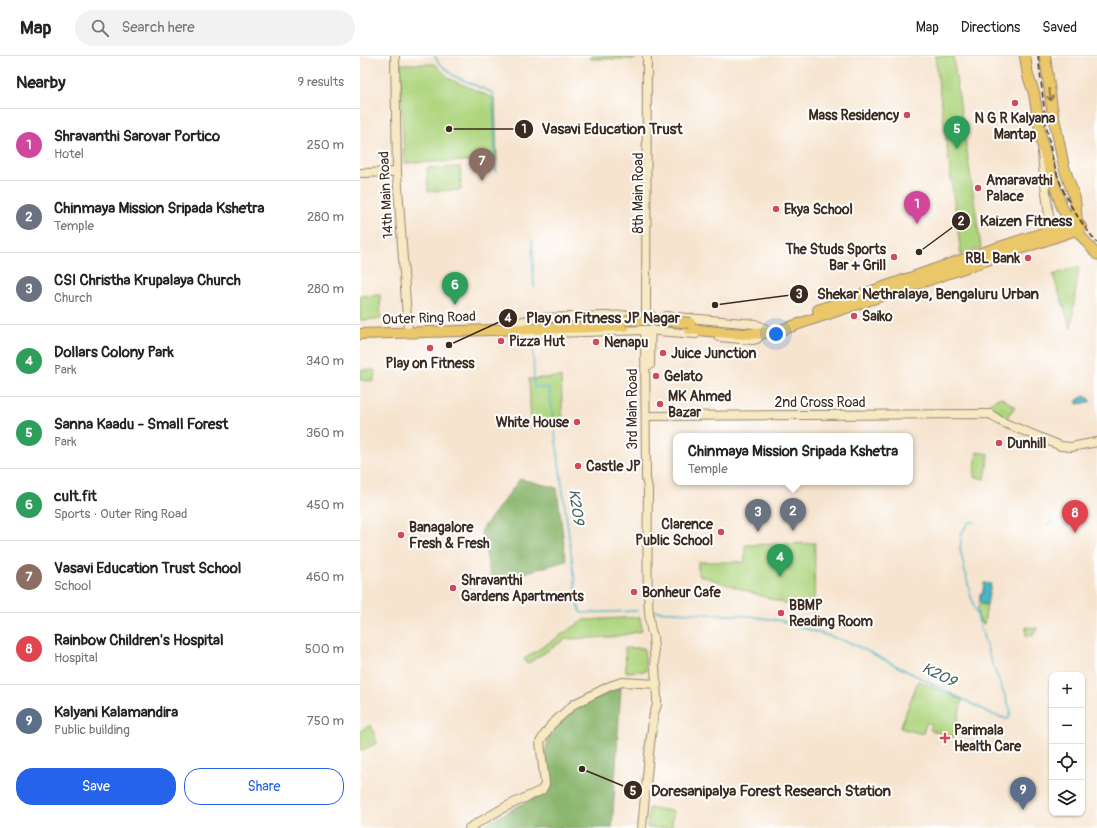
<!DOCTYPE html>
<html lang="en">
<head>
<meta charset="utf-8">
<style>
	:root { --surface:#fff; --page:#f2f2f2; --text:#222; --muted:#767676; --line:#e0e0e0; --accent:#2563eb }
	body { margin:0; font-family:Pangolin,sans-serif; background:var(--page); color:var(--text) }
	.controls { position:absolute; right:12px; bottom:12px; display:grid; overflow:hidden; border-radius:8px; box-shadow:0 1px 3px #0004 }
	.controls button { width:36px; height:36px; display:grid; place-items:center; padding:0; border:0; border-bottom:1px solid var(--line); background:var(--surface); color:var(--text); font:20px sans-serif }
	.you { position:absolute; left:416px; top:278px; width:14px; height:14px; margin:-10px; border:3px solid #fff; border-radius:50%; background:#1a73e8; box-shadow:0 0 0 6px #1a73e833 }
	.badge { display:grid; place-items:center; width:26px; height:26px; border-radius:50%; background:var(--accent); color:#fff; font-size:13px; font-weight:700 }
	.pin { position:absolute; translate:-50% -33px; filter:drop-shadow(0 1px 2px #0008) }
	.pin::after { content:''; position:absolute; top:21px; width:14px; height:12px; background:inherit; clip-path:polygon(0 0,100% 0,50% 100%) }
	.popup { position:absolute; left:313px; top:377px; width:240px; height:52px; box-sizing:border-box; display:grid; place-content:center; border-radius:8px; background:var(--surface); filter:drop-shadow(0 1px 3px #0005); font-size:13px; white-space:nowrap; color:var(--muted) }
	.popup b { font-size:15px; color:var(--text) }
	.popup::after { content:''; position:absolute; left:50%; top:100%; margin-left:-8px; border:8px solid transparent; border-top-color:var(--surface) }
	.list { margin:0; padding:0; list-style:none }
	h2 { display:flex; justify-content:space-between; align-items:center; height:52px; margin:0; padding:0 16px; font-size:17px }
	h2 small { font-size:13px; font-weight:400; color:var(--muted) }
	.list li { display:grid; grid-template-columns:26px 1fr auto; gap:12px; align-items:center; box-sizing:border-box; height:72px; padding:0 16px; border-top:1px solid var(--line) }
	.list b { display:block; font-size:15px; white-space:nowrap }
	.list p { margin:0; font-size:13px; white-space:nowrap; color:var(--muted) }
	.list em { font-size:13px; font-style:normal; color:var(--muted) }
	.actions { display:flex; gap:8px; padding:12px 16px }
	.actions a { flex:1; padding:9px 0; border:1px solid var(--accent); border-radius:16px; text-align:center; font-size:14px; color:var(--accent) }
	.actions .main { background:var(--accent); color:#fff }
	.icon { flex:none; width:22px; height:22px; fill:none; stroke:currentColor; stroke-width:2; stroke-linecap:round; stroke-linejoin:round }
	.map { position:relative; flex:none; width:737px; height:772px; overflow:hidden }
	header { display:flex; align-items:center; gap:24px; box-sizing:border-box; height:56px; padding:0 20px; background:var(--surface); border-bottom:1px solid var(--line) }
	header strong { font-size:19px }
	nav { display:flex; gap:22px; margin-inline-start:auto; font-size:14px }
	.search { width:280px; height:36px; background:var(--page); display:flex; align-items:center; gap:10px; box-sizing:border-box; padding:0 14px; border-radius:22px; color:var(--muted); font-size:15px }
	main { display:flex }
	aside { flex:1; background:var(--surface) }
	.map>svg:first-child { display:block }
	.green { fill:#afd57f; stroke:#75804e }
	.forest { fill:#8bb66e; stroke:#637046 }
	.water { fill:#49b6c5; stroke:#427072 }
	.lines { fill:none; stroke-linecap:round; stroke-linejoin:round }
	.stream { stroke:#49b6c5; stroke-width:1.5 }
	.secondary-casing { stroke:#988776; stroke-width:10 }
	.primary-casing { stroke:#988776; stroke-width:11 }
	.highway-casing { stroke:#988776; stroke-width:12 }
	.secondary { stroke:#f7e9c3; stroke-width:8 }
	.primary { stroke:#eac769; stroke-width:9 }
	.highway { stroke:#eac769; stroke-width:10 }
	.rail { stroke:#3b2a1e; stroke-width:1.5; stroke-dasharray:6 3; stroke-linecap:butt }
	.highway-bridge-casing { stroke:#988776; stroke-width:12; stroke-linecap:butt }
	.highway-bridge { stroke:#eac769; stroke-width:10 }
	.oneway { stroke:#8a7140 }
	.poi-dot { fill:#d1495b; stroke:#fff; stroke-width:1.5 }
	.labels { text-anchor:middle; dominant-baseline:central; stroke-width:4; stroke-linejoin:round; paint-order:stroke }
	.poi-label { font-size:14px; font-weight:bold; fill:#3b2a1e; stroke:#fff; text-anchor:start }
	.street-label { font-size:14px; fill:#3b2a1e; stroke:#fff }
	.water-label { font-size:15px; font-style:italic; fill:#416261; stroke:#fff }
	.leader { fill:none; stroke:#3b2a1e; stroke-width:1.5 }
	.callout-dot { fill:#3b2a1e; stroke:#fff; stroke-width:1.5 }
	.mark-label { font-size:12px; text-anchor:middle; font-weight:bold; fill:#fff }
	.callout-label { font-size:15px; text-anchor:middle; font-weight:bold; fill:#3b2a1e; stroke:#fff; stroke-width:4; stroke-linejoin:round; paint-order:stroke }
</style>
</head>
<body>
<header>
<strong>Map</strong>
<div class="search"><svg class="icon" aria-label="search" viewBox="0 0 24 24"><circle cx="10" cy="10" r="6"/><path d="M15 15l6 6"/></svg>Search here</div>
<nav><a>Map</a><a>Directions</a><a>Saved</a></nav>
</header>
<main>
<aside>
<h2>Nearby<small>9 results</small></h2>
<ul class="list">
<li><span class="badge" style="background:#d1479c">1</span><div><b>Shravanthi Sarovar Portico</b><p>Hotel</p></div><em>250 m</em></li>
<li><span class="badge" style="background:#6b7280">2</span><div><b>Chinmaya Mission Sripada Kshetra</b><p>Temple</p></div><em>280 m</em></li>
<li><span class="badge" style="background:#6b7280">3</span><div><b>CSI Christha Krupalaya Church</b><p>Church</p></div><em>280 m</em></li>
<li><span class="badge" style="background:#2e9e5b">4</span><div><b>Dollars Colony Park</b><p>Park</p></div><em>340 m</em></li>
<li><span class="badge" style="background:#2e9e5b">5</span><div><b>Sanna Kaadu - Small Forest</b><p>Park</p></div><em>360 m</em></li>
<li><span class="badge" style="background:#2e9e5b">6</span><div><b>cult.fit</b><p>Sports · Outer Ring Road</p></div><em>450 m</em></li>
<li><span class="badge" style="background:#8d6e63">7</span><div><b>Vasavi Education Trust School</b><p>School</p></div><em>460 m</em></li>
<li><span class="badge" style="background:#e0444e">8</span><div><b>Rainbow Children's Hospital</b><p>Hospital</p></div><em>500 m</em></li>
<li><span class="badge" style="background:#5c6f8a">9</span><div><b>Kalyani Kalamandira</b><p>Public building</p></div><em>750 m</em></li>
</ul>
<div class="actions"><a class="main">Save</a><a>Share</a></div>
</aside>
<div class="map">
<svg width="737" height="772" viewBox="0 0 737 772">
	<rect width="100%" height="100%" fill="#fff"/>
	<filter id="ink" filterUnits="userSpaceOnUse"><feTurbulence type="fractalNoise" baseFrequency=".025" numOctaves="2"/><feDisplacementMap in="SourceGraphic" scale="8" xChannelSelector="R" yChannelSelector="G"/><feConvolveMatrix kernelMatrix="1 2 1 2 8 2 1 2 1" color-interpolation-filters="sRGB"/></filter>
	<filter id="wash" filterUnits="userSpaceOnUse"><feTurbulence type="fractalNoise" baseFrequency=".012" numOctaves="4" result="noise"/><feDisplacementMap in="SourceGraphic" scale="16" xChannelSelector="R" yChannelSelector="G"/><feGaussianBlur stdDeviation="0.9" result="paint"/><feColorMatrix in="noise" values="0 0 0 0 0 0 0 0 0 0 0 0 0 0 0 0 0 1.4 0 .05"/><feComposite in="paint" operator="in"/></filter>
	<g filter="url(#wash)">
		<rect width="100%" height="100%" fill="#f6e4cf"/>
		<g class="green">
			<rect x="231" y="0" width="44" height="3"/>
			<polygon points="575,0 593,0 621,192 601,199"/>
			<polygon points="40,8 75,8 90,23 135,43 137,104 44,107"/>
			<polygon points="100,111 101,134 68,135 67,112"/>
			<polygon points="719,210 711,272 693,219"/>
			<polygon points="20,239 21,263 0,264 0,240"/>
			<polygon points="0,314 15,314 14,325 0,324"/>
			<polygon points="201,321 203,370 171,371 169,323"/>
			<polygon points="641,341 655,351 645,364 631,357 629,347"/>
			<polygon points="617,396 629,398 625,423 614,421"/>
			<polygon points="455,487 454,557 338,519 338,506 385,506 385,489"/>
			<polygon points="619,548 627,549 624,568 620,566 617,555"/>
			<polygon points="280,561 282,575 253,581 206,583 167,608 164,603 224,564"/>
			<polygon points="666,571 677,572 676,576 673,576 673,580 666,580"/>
			<polygon points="265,592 284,592 286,615 266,616"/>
			<polygon points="558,625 602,644 594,681 570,674 572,668 566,667 563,678 540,672"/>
			<polygon points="11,669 17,687 0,695 0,675"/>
			<polygon points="289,752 313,755 312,772 287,772"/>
		</g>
		<g class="forest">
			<polygon points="160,423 197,432 206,505 132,526 121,475"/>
			<polygon points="261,631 252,772 117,772 192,732 185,695 190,679 197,669 216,651"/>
		</g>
		<g class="water">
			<polygon points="724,340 729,342 730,346 717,348 717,344"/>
			<polygon points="624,527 631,528 627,549 619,547 620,538 622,539"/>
		</g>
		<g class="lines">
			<g class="stream">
				<polyline points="75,0 78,6 94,20 133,37 136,116"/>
				<polyline points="172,184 174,231"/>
				<polyline points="173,282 174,331 189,332 218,548 221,557 277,555"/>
				<polyline points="687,469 693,465"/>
				<polyline points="294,555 390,560 422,565 491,587 634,659 647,663 649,662 651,655 631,605 610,537 600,493 602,476 609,466 615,466"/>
			</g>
		</g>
	</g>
	<g filter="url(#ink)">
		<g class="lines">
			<g class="secondary-casing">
				<g id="secondary">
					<polyline points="35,0 37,116 48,276"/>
					<polyline points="682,96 684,121 691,175"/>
					<polyline points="0,117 37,116"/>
					<polyline points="306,260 395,268 404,272"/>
					<polyline points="158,268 163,265 180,262 273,259"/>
					<polyline points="158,274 165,278 285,274 336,278"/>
					<polyline points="359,281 392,284 397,283 402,278"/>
					<polyline points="290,309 291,259"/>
					<polyline points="291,360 630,358 642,366 701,390 711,391 737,386"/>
					<polyline points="109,772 145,751 182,734 185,728 180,686 191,669 214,648 250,630 262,626 297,628"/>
					<path d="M282,772L290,688L294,657L297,649V642L293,579C285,569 288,453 288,432L286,423L285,274L286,259L287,0"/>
				</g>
			</g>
			<g class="primary-casing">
				<polyline id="primary" points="716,174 737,199"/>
			</g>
			<g class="highway-casing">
				<g id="highway">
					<polyline points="665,0 668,20 674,37 682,88 702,152 716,174"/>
					<polyline points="458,254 624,196 702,171"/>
					<path d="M329,273C359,276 388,281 418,275L716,174L721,171L717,166L715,143L704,111L692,52L685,0"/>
					<polyline points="0,278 265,270"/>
				</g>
			</g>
			<use href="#secondary" class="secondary"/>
			<use href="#primary" class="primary"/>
			<use href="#highway" class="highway"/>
			<path class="rail" d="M678,0C684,44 686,98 705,138C713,156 725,171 737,187"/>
			<g class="highway-bridge-casing">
				<polyline id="highway-bridge" points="265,264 301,264 330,267"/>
			</g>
			<use href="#highway-bridge" class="highway-bridge"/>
		</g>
		<defs><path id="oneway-shaft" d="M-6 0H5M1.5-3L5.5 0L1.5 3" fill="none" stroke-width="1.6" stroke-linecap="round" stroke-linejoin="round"/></defs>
		<use class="oneway" href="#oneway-shaft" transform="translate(690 39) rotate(83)"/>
	</g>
	<g class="poi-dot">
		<circle cx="655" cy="47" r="4"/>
		<circle cx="547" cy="59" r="4"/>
		<circle cx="618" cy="132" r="4"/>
		<circle cx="416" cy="153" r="4"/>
		<circle cx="534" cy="201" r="4"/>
		<circle cx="668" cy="202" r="4"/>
		<circle cx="494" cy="260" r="4"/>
		<circle cx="141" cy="285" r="4"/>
		<circle cx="236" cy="286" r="4"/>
		<circle cx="70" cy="292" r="4"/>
		<circle cx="303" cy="297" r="4"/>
		<circle cx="296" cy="320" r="4"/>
		<circle cx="300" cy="348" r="4"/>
		<circle cx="217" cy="366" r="4"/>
		<circle cx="639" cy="387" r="4"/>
		<circle cx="218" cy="410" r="4"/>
		<circle cx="361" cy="476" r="4"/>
		<circle cx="41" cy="479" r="4"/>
		<circle cx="93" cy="532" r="4"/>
		<circle cx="274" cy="536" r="4"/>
		<circle cx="421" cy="557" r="4"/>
		<path d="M583 676h4v4h4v4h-4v4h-4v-4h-4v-4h4z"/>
	</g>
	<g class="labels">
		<g class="poi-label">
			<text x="539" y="59" text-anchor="end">Mass Residency</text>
			<text x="655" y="62" text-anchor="middle">N G R Kalyana<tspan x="655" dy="16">Mantap</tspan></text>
			<text x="626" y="124">Amaravathi<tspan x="626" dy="16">Palace</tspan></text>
			<text x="424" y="153">Ekya School</text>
			<text x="526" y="193" text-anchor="end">The Studs Sports<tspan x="526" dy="16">Bar + Grill</tspan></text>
			<text x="660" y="202" text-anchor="end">RBL Bank</text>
			<text x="502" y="260">Saiko</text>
			<text x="149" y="285">Pizza Hut</text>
			<text x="244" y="286">Nenapu</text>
			<text x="311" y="297">Juice Junction</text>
			<text x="70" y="307" text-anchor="middle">Play on Fitness</text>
			<text x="304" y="320">Gelato</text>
			<text x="308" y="340">MK Ahmed<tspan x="308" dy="16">Bazar</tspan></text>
			<text x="209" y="366" text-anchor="end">White House</text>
			<text x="647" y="387">Dunhill</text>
			<text x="226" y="410">Castle JP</text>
			<text x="353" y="468" text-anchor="end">Clarence<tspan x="353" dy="16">Public School</tspan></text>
			<text x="49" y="471">Banagalore<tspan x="49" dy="16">Fresh &amp; Fresh</tspan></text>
			<text x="101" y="524">Shravanthi<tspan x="101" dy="16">Gardens Apartments</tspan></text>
			<text x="282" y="536">Bonheur Cafe</text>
			<text x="429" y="549">BBMP<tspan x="429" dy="16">Reading Room</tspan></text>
			<text x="594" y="674">Parimala<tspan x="594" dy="16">Health Care</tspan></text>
		</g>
		<g class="street-label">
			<text transform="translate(278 137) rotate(-90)">8th Main Road</text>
			<text transform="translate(26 139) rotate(-93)">14th Main Road</text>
			<text transform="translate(69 262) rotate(-2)">Outer Ring Road</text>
			<text x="460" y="346">2nd Cross Road</text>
			<text transform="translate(272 353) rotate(-90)">3rd Main Road</text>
		</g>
		<g class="water-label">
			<text transform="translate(216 451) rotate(82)">K209</text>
			<text transform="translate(579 619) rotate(26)">K209</text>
		</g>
	</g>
	<path class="leader" d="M89 73L164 73M559 196L601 165M355 249L439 238M89 289L148 262M222 713L273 734"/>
	<g class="callout-dot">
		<circle cx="89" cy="73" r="4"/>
		<circle cx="559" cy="196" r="4"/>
		<circle cx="355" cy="249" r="4"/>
		<circle cx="89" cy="289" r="4"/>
		<circle cx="222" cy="713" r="4"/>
		<circle cx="164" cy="73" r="10"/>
		<circle cx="601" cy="165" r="10"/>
		<circle cx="439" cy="238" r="10"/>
		<circle cx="148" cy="262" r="10"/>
		<circle cx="273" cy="734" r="10"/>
	</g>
	<g class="mark-label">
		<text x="164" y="77">1</text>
		<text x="601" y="169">2</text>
		<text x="439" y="242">3</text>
		<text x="148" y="266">4</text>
		<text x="273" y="739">5</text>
	</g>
	<g class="callout-label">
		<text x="252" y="78">Vasavi Education Trust</text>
		<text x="666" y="170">Kaizen Fitness</text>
		<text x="568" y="243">Shekar Nethralaya, Bengaluru Urban</text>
		<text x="243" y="267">Play on Fitness JP Nagar</text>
		<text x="411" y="740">Doresanipalya Forest Research Station</text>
	</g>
</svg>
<div class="controls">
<button>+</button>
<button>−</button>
<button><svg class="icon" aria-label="locate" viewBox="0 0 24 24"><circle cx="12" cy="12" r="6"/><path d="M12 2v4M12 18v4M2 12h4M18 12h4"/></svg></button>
<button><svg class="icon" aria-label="layers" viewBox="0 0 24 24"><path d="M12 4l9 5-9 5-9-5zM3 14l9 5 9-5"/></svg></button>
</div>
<div class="you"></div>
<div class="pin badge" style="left:557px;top:168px;background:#d1479c">1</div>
<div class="pin badge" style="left:433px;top:475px;background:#6b7280">2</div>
<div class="popup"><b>Chinmaya Mission Sripada Kshetra</b>Temple</div>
<div class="pin badge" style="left:398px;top:476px;background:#6b7280">3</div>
<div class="pin badge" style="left:420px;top:521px;background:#2e9e5b">4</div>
<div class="pin badge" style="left:597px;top:93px;background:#2e9e5b">5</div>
<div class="pin badge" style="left:95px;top:249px;background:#2e9e5b">6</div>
<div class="pin badge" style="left:122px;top:125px;background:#8d6e63">7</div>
<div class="pin badge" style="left:715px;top:477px;background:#e0444e">8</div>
<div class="pin badge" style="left:663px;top:754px;background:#5c6f8a">9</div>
</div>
</main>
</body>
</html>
